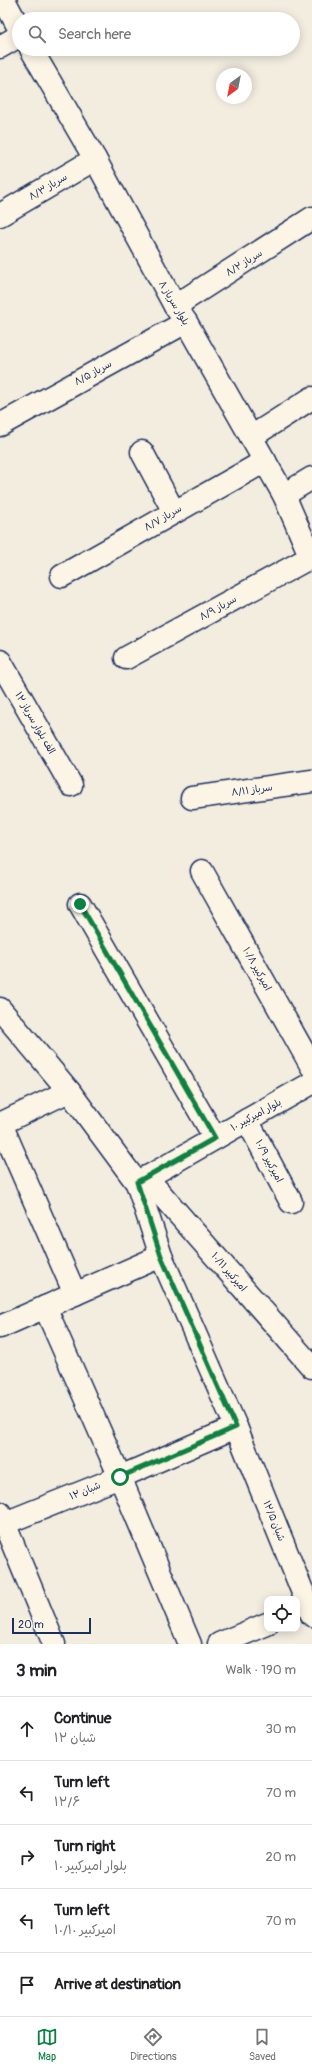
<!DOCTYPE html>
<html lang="en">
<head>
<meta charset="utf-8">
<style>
	:root { --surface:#fff; --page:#f2f2f2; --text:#202124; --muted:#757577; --line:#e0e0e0; --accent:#0b8043 }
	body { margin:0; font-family:Pangolin,"Playpen Sans Arabic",sans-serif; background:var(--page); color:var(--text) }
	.controls { position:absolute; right:12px; bottom:12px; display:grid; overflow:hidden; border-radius:8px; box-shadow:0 2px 10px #0003 }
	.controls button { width:36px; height:36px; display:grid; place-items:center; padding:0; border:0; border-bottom:1px solid var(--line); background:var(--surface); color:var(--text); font:20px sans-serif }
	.compass { position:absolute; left:216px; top:68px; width:36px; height:36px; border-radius:50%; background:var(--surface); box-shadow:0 2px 10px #0003; rotate:212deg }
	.scale { position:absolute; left:12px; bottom:10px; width:79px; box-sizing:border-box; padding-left:4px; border:2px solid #1b2f5e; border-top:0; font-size:11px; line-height:14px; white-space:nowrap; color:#1b2f5e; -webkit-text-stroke:3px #fcf5e5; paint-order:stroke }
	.stop { position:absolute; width:12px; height:12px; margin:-9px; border:3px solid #0b8043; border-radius:50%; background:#fff }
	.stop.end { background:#0b8043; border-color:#fff; box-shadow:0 1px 4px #0008 }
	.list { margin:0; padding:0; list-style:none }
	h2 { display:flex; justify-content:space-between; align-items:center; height:52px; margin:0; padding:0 16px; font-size:17px }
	h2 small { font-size:13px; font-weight:400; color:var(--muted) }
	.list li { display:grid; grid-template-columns:26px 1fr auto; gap:12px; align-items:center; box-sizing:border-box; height:64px; padding:0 16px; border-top:1px solid var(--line) }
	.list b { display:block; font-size:15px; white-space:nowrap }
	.list p { margin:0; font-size:13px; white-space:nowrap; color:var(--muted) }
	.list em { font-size:13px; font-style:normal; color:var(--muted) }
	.icon { flex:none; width:22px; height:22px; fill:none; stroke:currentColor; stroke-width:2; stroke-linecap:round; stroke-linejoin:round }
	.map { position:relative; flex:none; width:312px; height:1644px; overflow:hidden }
	.search { position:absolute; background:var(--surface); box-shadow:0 2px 10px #0003; left:12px; right:12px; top:12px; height:44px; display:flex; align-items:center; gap:10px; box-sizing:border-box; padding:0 14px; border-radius:22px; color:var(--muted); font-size:15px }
	.sheet { height:372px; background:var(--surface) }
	nav { display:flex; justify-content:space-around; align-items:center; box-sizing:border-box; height:56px; border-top:1px solid var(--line); background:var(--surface); font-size:11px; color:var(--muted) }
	nav a { display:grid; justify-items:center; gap:2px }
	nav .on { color:var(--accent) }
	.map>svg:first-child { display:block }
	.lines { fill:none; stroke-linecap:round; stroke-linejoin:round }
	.minor-casing { stroke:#1b2f5e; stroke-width:25 }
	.minor { stroke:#fcf5e5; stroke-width:22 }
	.route { stroke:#0b8043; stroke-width:5 }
	.labels { text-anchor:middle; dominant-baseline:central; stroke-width:4; stroke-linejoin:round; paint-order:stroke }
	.street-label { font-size:10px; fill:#1b2f5e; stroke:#fcf5e5 }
</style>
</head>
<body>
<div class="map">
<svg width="312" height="1644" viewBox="0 0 312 1644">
	<rect width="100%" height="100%" fill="#f3ede0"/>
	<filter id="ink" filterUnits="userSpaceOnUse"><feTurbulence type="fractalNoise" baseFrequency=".025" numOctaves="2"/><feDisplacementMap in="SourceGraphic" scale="8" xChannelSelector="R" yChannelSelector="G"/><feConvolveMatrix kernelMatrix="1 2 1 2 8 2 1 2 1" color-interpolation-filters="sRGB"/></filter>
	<g filter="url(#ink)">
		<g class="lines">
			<g class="minor-casing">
				<g id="minor">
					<polyline points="4,0 19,28"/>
					<polyline points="0,47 19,36"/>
					<polyline points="31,49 95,159 175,306 186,322 284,495 312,560"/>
					<polyline points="0,215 95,159"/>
					<polyline points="175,306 312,218"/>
					<polyline points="0,425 186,322"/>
					<polyline points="251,437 312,398"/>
					<polyline points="142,452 174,512"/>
					<polyline points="284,495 312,478"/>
					<polyline points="62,576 265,461"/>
					<polyline points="126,658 311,557"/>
					<polyline points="0,661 71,785"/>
					<polyline points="192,798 312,781"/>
					<polyline points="202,871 312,1067"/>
					<polyline points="80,904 215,1138"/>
					<polyline points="0,1009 69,1091 137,1183 161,1256 236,1427 312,1615"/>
					<polyline points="247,1120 291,1202"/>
					<polyline points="0,1124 69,1091"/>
					<polyline points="1,1124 75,1294"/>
					<polyline points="146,1177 312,1367"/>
					<polyline points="137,1183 312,1083"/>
					<polyline points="45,1307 120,1477 190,1644"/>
					<polyline points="0,1327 161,1256"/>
					<polyline points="0,1513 54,1644"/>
					<polyline points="0,1525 120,1477 236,1427"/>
					<polyline points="219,1644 267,1624"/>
				</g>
			</g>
			<use href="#minor" class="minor"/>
		</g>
	</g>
	<g class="lines" filter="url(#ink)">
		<polyline class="route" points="80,904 215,1138 137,1182 161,1256 236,1427 120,1477"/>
	</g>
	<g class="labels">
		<g class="street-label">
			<text transform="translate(48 187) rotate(-31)">۸/۳ سرباز</text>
			<text transform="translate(244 263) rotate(-32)">۸/۲ سرباز</text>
			<text transform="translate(174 303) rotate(59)">۸ بلوار سرباز</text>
			<text transform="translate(93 373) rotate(-29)">۸/۵ سرباز</text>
			<text transform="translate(163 518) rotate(-30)">۸/۷ سرباز</text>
			<text transform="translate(218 608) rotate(-29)">۸/۹ سرباز</text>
			<text transform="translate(35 723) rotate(60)">۱۲ الف بلوار سرباز</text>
			<text transform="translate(252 790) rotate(-8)">۸/۱۱ سرباز</text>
			<text transform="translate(257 969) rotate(61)">۱۰/۸ امیرکبیر</text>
			<text transform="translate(256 1115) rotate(-29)">۱۰ بلوار امیرکبیر</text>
			<text transform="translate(269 1161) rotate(62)">۱۰/۹ امیرکبیر</text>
			<text transform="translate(229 1272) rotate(49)">۱۰/۱۱ امیرکبیر</text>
			<text transform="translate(85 1491) rotate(-22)">۱۲ شبان</text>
			<text transform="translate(274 1521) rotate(68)">۱۲/۵ شبان</text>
		</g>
	</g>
</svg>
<div class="controls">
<button><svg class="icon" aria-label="locate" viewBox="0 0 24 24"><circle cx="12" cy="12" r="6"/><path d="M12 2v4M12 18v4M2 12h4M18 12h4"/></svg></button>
</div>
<svg class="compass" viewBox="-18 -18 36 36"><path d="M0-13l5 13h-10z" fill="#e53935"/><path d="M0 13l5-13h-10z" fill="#757577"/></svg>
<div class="scale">20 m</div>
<div class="stop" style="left:120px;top:1477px"></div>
<div class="stop end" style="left:80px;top:904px"></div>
<div class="search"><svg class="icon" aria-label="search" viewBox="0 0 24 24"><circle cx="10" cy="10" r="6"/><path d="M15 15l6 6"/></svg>Search here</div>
</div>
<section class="sheet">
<h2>3 min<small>Walk · 190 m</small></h2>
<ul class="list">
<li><svg class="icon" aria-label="ahead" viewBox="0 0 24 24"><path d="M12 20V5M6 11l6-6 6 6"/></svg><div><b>Continue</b><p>۱۲ شبان</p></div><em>30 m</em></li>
<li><svg class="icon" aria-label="left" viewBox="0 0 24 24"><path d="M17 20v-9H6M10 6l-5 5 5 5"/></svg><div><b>Turn left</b><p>۱۲/۶</p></div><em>70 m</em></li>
<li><svg class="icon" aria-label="right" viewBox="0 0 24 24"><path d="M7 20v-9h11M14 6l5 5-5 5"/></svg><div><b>Turn right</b><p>۱۰ بلوار امیرکبیر</p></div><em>20 m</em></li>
<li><svg class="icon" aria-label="left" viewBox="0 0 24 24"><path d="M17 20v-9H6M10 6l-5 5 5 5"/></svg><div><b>Turn left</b><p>۱۰/۱۰ امیرکبیر</p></div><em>70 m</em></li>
<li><svg class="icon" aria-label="arrive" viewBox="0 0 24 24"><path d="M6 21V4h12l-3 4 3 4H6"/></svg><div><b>Arrive at destination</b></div></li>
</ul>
</section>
<nav>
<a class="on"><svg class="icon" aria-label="map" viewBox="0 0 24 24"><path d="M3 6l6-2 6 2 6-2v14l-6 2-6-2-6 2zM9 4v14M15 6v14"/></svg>Map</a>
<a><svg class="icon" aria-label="directions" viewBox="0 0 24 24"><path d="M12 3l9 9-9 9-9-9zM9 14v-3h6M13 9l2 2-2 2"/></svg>Directions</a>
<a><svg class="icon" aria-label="saved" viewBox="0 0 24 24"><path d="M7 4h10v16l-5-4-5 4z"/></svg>Saved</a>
</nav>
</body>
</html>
